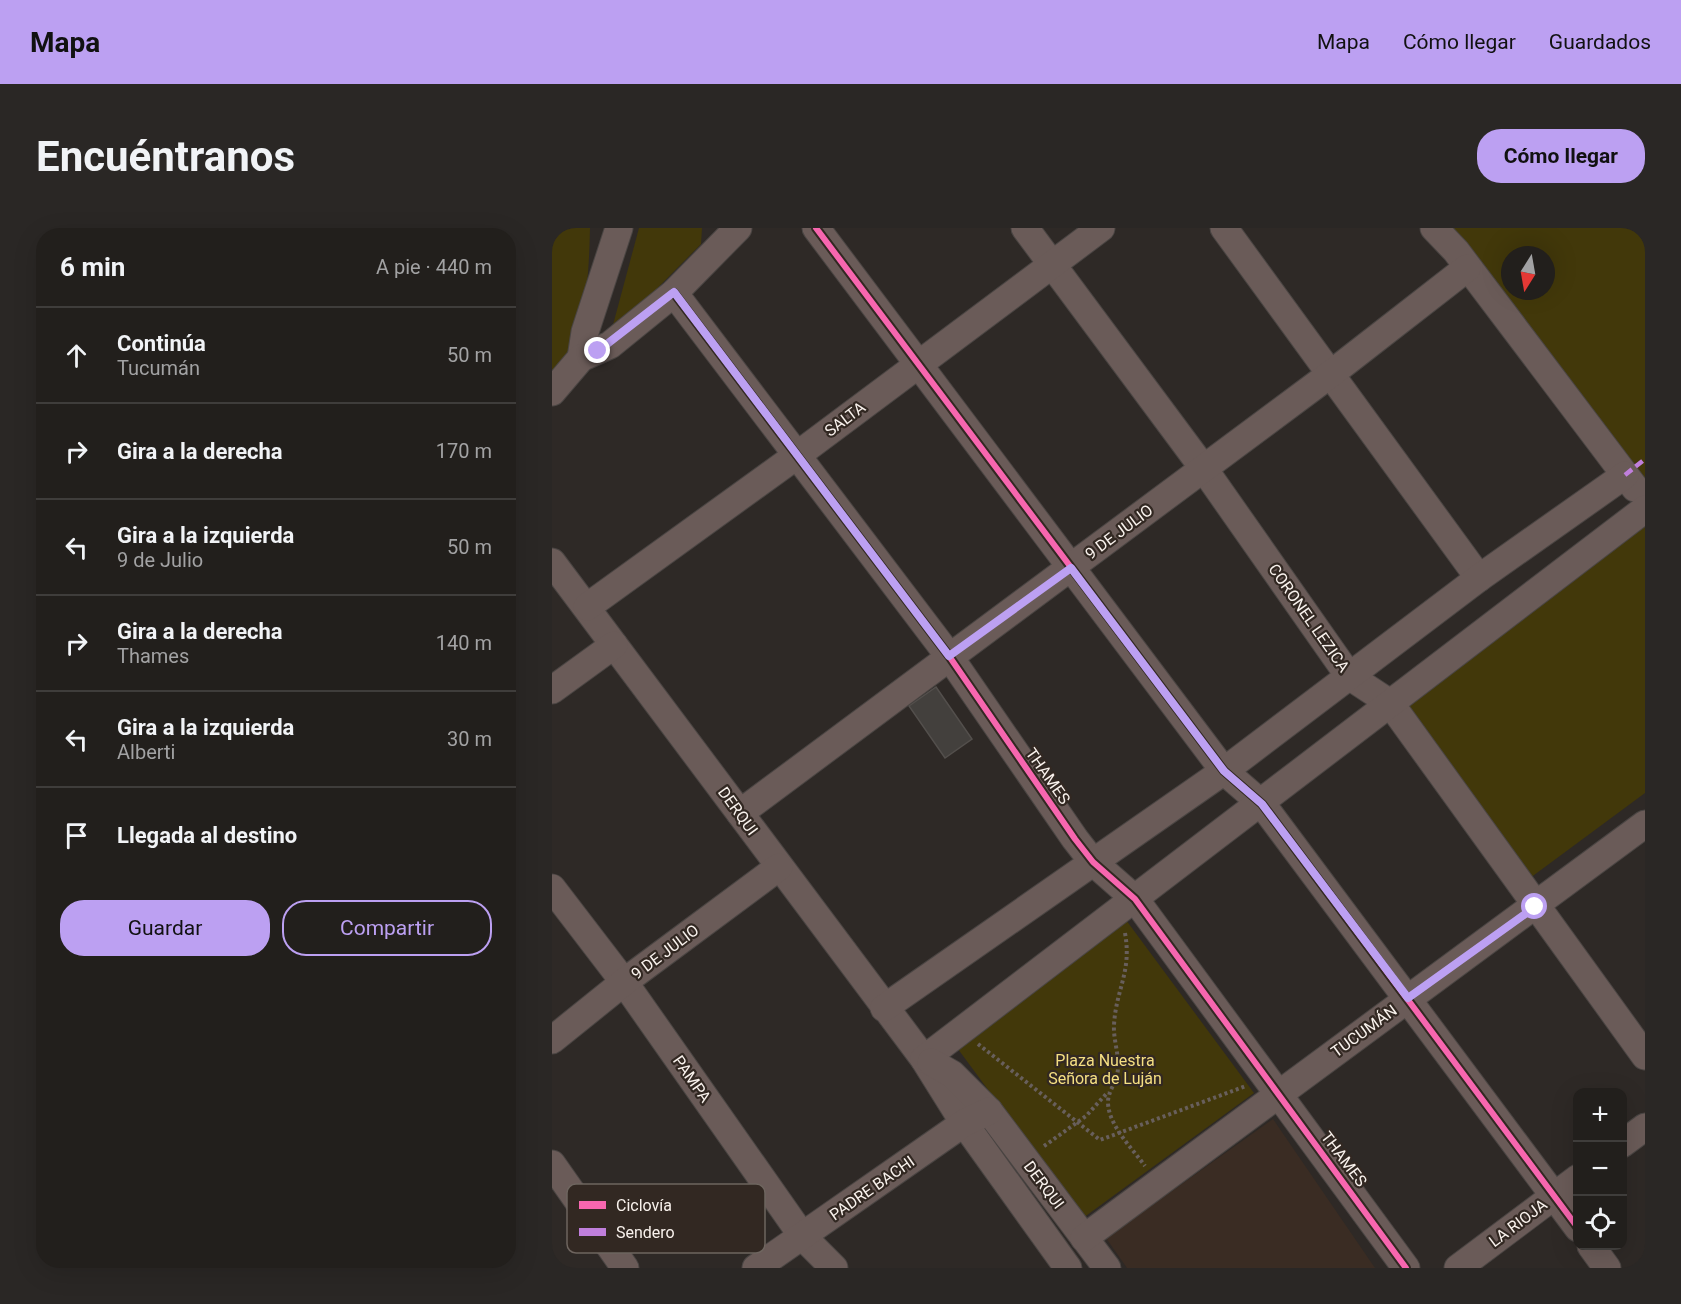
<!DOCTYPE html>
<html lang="es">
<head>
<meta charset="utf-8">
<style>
	:root { --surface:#221f1c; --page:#2a2725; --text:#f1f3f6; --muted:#a2a2a3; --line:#3f3d3b; --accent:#bca0f2 }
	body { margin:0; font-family:Roboto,sans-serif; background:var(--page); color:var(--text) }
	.controls { position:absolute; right:18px; bottom:18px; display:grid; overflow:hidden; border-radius:12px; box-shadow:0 6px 24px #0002 }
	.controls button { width:54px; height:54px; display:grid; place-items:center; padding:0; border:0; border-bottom:2px solid var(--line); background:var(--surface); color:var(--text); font:30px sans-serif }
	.compass { position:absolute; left:949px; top:18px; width:54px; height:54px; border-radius:50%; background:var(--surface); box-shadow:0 6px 24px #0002; rotate:191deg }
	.stop { position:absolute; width:18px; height:18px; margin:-14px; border:4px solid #bca0f2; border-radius:50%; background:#fff }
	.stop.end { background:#bca0f2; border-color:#fff; box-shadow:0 2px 6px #0008 }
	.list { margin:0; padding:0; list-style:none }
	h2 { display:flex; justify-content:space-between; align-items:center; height:78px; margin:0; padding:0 24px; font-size:26px }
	h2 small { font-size:20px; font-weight:400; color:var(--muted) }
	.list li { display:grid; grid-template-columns:39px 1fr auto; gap:18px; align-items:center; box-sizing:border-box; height:96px; padding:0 24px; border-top:2px solid var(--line) }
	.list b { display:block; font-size:22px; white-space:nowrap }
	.list p { margin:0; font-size:20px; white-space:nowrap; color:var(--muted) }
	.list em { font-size:20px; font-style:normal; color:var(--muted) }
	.actions { display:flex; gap:12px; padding:18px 24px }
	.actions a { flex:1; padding:14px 0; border:2px solid var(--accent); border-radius:24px; text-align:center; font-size:21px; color:var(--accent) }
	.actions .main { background:var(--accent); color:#111 }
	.icon { flex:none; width:33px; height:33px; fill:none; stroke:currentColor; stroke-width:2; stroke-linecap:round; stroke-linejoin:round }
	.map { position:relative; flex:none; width:1093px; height:1040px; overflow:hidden; border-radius:24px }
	header { display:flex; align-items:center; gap:36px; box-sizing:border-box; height:84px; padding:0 30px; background:var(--accent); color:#111 }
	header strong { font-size:28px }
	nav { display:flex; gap:33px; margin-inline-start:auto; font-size:21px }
	.intro { display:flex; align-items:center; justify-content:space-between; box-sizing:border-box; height:144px; padding:0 36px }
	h1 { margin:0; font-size:42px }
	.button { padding:15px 27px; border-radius:24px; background:var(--accent); color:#111; font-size:21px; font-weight:700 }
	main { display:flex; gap:36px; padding:0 36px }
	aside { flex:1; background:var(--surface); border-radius:24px; box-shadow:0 6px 24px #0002 }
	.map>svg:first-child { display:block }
	.built { fill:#3a2c23 }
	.green { fill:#42380a; fill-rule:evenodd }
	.building { fill:#43403d; stroke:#534f4c; stroke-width:1.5 }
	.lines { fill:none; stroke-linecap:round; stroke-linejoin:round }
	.minor-casing { stroke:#4a4543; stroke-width:29 }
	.path { stroke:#685f5c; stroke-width:4; stroke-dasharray:3 3; stroke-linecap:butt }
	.minor { stroke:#6a5b58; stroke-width:27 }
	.quiet { stroke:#c07fdc; stroke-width:4.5; stroke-dasharray:9 4.5; stroke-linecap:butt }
	.cycleway-casing { stroke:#322822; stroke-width:10 }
	.cycleway { stroke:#f766af; stroke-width:6 }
	.route { stroke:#bca0f2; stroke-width:8 }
	.labels { text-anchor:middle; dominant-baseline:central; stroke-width:4.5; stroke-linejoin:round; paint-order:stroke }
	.street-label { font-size:16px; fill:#f9f2ed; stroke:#322822 }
	.park-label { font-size:16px; fill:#f5df82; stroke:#322822 }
	.key { fill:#322822; stroke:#6e655f; stroke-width:1.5 }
	.key-label { font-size:16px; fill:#f9f2ed }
</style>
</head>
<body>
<header>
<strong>Mapa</strong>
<nav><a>Mapa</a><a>Cómo llegar</a><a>Guardados</a></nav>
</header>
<div class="intro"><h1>Encuéntranos</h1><a class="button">Cómo llegar</a></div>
<main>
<aside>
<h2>6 min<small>A pie · 440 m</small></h2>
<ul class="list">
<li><svg class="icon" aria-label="ahead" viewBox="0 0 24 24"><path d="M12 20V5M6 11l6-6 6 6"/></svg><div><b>Continúa</b><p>Tucumán</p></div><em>50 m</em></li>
<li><svg class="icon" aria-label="right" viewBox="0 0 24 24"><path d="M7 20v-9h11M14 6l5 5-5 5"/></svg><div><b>Gira a la derecha</b></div><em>170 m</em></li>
<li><svg class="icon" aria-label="left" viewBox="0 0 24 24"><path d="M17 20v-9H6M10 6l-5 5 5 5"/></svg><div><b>Gira a la izquierda</b><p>9 de Julio</p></div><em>50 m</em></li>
<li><svg class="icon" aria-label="right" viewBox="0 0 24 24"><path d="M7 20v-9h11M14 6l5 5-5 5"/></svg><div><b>Gira a la derecha</b><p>Thames</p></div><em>140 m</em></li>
<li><svg class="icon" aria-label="left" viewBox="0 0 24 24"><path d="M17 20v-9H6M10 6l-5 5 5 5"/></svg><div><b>Gira a la izquierda</b><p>Alberti</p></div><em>30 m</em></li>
<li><svg class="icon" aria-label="arrive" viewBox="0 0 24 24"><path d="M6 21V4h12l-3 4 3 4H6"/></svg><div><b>Llegada al destino</b></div></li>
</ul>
<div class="actions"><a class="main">Guardar</a><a>Compartir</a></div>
</aside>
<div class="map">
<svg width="1093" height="1040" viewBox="0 0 1093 1040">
	<rect width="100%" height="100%" fill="#2e2926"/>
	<polygon class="built" points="721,891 823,1040 575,1040 554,1010"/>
	<g class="green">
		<path d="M0,0H38C37,42 35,119 0,147Z"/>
		<polygon points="87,0 150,0 149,16 58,108"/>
		<path d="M882,0H1093V274ZM958,27H994V63H958Z"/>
		<polygon points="1093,291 1093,565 974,653 842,477"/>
		<polygon points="574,692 702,865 531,990 403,817"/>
	</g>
	<polygon class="building" points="384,459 420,511 393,530 357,478"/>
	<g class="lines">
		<g class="minor-casing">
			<g id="minor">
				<polyline points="264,0 672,543 710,576 1026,1000"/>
				<polyline points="473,0 652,241 797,448 838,475 1093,828"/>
				<polyline points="672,0 927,350"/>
				<polyline points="882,0 904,23 1083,260"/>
				<polyline points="122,65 397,428 523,611 541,634 583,671 854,1040"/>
				<polyline points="29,130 33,104 67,0"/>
				<polyline points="0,164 29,130 58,117 122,65 186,0"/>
				<polyline points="0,334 372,831 412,895 516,1040"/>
				<polyline points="35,379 244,228 549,0"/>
				<polyline points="0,462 62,417"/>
				<polyline points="188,585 780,145 915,40"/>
				<polyline points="0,660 72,754 251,1009 282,1040"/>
				<polyline points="332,780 672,543 927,350 1073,247"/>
				<polyline points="0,812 72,754 227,639"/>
				<polyline points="372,831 1093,281"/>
				<polyline points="379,834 400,846 437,883 555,1040"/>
				<polyline points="1070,916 1093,899"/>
				<polyline points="0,936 73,1040"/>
				<polyline points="52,1008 73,992"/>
				<polyline points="532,1010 1093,596"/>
				<polyline points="1039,1018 1055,1040"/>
				<polyline points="204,1040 412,895 437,883"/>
				<polyline points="906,1040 1026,950"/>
			</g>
		</g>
		<g class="path">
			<path d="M573,705C580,744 564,761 562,797C561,813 569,831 565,847C563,856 556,864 556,874C556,897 580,920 593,938"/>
			<polyline points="426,816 548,912 694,858"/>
			<polyline points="492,918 534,888 556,864"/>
		</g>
		<use href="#minor" class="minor"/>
		<polyline class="quiet" points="1073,247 1093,231"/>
		<g class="cycleway-casing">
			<g id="cycleway">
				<polyline points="264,0 672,543 710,576 1026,1000"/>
				<polyline points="122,65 397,428 523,611 541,634 583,671 854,1040"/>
			</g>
		</g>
		<use href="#cycleway" class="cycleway"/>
	</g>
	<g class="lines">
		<polyline class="route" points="46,123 122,64 397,428 519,340 672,543 710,576 856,770 983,679"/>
	</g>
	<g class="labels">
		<g class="street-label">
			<text transform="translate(293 191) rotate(-37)">SALTA</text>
			<text transform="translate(567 304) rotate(-37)">9 DE JULIO</text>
			<text transform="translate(757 390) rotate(55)">CORONEL LEZICA</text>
			<text transform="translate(496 548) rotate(55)">THAMES</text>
			<text transform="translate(186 583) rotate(54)">DERQUI</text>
			<text transform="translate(113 724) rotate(-37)">9 DE JULIO</text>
			<text transform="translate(812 803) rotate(-36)">TUCUMÁN</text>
			<text transform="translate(140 851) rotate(55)">PAMPA</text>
			<text transform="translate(792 931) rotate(53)">THAMES</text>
			<text transform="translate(492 957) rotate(53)">DERQUI</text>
			<text transform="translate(320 960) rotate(-35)">PADRE BACHI</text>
			<text transform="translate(966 995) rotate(-37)">LA RIOJA</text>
		</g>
		<g class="park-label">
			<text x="553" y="832">Plaza Nuestra<tspan x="553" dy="18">Señora de Luján</tspan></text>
		</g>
	</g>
	<rect x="15" y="956" width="198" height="69" rx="9" class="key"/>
	<rect x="27" y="973" width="27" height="8" fill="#f766af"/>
	<rect x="27" y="1000" width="27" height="8" fill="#c07fdc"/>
	<g class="key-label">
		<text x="64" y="983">Ciclovía</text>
		<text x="64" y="1010">Sendero</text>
	</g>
</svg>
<div class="controls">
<button>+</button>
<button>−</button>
<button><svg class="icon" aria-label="locate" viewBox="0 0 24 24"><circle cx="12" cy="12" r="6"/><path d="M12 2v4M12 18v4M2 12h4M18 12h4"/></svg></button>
</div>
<svg class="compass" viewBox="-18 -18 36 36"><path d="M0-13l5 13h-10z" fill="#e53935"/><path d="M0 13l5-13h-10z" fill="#a2a2a3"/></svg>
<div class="stop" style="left:983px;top:679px"></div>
<div class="stop end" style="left:46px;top:123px"></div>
</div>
</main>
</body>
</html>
